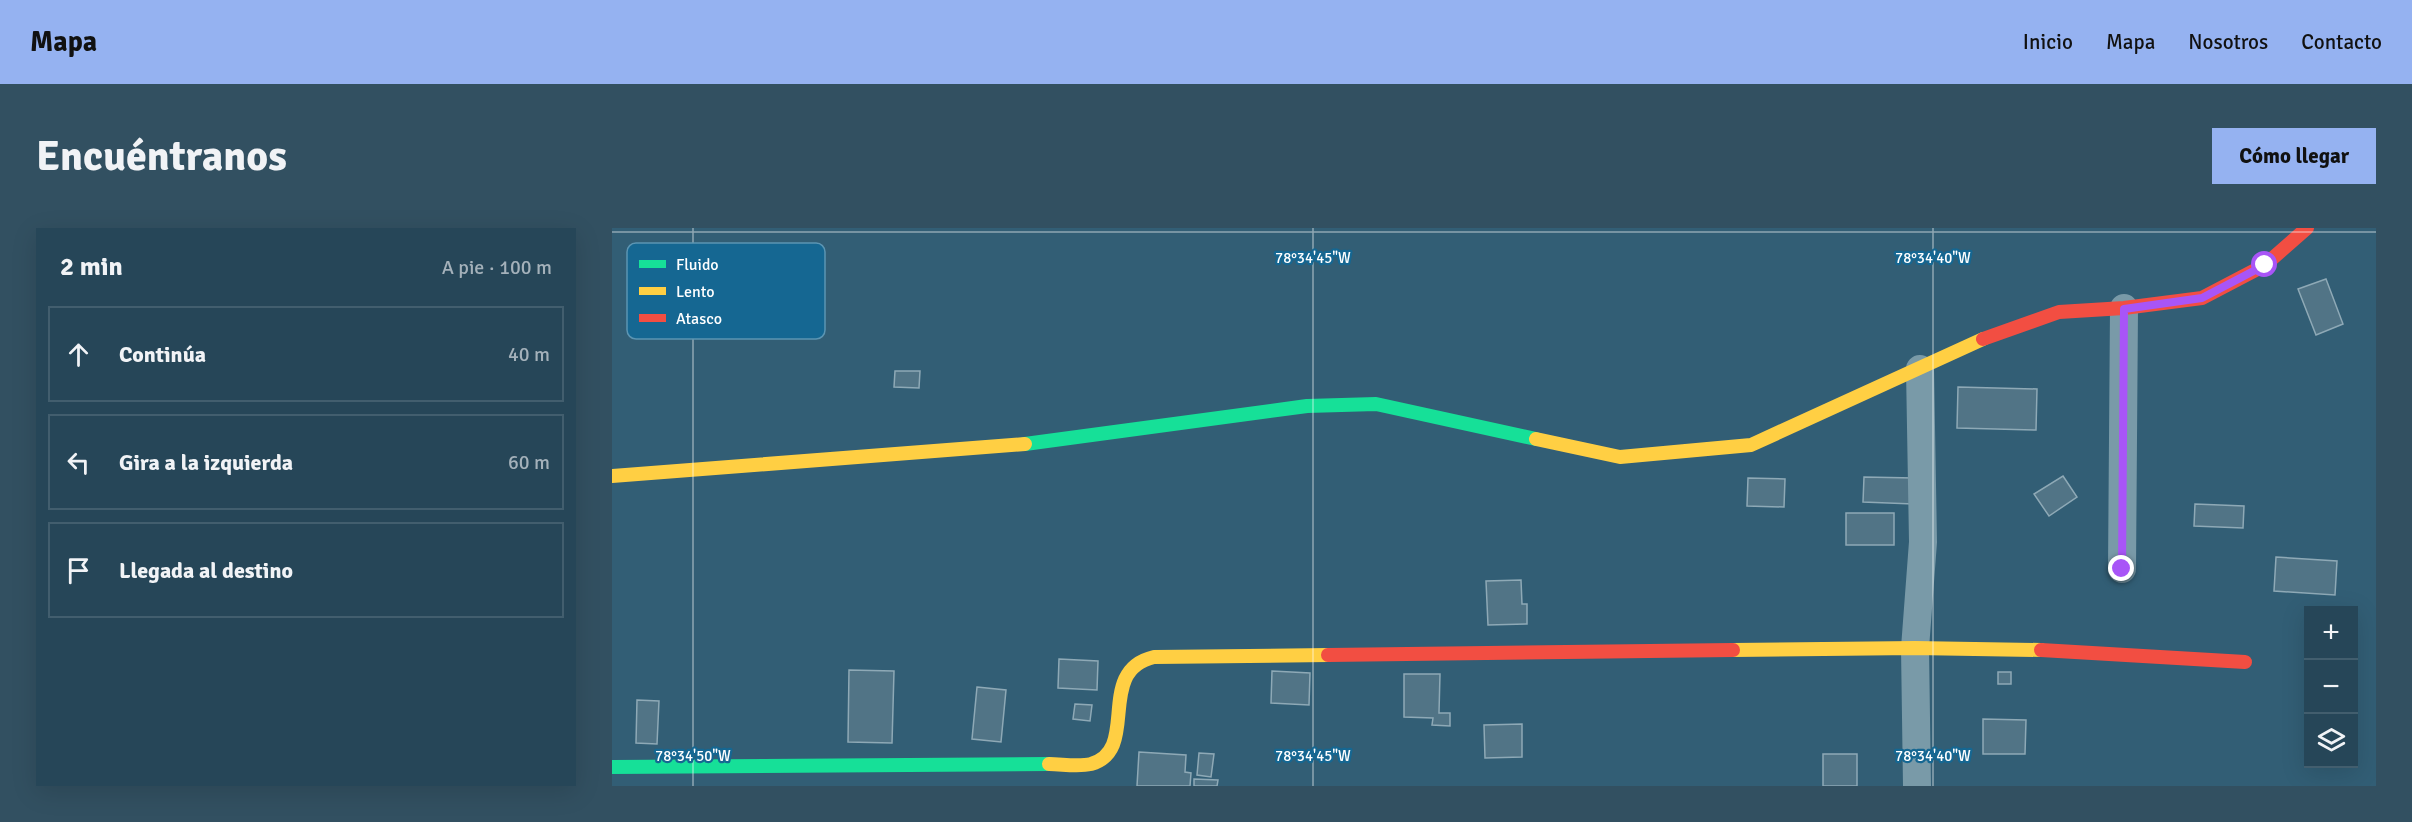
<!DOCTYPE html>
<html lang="es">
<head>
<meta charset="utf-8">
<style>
	:root { --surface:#264658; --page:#325061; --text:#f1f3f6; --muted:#a4b1ba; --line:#425e6e; --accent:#95b2f1 }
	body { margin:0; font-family:Signika,sans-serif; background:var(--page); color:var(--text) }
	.controls { position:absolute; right:18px; bottom:18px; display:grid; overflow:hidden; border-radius:0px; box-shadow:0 6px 24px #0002 }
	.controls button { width:54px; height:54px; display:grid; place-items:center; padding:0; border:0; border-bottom:2px solid var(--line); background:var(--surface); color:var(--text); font:30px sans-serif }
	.stop { position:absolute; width:18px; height:18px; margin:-14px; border:4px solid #a855f7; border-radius:50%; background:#fff }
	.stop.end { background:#a855f7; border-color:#fff; box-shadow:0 2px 6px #0008 }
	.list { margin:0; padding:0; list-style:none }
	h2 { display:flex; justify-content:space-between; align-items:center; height:78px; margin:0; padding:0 24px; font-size:26px }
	h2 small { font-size:20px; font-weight:400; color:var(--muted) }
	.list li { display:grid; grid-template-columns:39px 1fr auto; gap:18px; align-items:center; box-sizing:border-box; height:96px; margin:0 12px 12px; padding:0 12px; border:2px solid var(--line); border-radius:0px }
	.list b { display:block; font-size:22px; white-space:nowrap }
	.list em { font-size:20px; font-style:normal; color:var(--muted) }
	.icon { flex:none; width:33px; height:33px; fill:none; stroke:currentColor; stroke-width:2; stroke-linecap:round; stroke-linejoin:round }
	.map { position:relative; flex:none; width:1764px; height:558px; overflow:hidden; border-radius:0px }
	header { display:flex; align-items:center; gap:36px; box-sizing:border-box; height:84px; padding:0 30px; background:var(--accent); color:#111 }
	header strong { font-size:28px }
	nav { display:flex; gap:33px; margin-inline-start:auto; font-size:21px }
	.intro { display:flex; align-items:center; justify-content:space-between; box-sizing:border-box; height:144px; padding:0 36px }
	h1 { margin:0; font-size:42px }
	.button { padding:15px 27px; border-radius:0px; background:var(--accent); color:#111; font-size:21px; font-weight:700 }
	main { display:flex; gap:36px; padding:0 36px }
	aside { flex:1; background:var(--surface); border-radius:0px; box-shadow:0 6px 24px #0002 }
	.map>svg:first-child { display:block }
	.building { fill:#517486; stroke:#8ea9b6; stroke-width:1.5 }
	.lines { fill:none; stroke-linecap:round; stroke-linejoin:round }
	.street { stroke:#799aa8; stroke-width:28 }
	.fast { stroke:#16e098; stroke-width:14 }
	.slow { stroke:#ffcf43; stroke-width:14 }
	.jam { stroke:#f24e42; stroke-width:14 }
	.route { stroke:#a855f7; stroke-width:8 }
	.ticks { fill:none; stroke:#fff; stroke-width:1.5; stroke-opacity:0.45 }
	.key { fill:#156792; stroke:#5b95b3; stroke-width:1.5 }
	.key-label { font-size:16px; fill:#fff }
	.ticks-label { font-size:15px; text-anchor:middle; fill:#fff; stroke:#156792; stroke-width:4.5; stroke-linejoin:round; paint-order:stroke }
</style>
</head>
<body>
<header>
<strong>Mapa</strong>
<nav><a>Inicio</a><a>Mapa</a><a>Nosotros</a><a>Contacto</a></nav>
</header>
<div class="intro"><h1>Encuéntranos</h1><a class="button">Cómo llegar</a></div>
<main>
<aside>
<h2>2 min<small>A pie · 100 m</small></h2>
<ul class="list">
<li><svg class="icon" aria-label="ahead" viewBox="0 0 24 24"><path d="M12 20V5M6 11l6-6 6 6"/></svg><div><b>Continúa</b></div><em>40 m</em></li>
<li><svg class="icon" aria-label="left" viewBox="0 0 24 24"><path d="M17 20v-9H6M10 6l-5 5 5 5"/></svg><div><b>Gira a la izquierda</b></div><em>60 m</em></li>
<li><svg class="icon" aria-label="arrive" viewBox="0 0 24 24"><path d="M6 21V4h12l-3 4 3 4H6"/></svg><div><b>Llegada al destino</b></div></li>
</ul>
</aside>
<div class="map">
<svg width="1764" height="558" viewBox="0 0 1764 558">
	<rect width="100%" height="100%" fill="#325e75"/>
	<g class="building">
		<polygon points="1714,51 1731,96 1704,107 1686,61"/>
		<polygon points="283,143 308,143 307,160 282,159"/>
		<polygon points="1346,159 1425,161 1424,202 1345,200"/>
		<polygon points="1451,248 1465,269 1437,288 1422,266"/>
		<polygon points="1252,249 1302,250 1301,276 1251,274"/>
		<polygon points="1136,250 1173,251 1172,279 1135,278"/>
		<polygon points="1583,276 1632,278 1631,300 1582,298"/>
		<rect x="1234" y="285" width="48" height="32"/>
		<polygon points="1664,329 1725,333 1723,367 1662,363"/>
		<polygon points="909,352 910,376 915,376 915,396 876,397 874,353"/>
		<polygon points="447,431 486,433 485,462 446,460"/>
		<polygon points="237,442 282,443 280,515 236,514"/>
		<polygon points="660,443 698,445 697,477 659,475"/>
		<rect x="1386" y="444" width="13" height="12"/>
		<polygon points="792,446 828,446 827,485 838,485 838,498 820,497 821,490 792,489"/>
		<polygon points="365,459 394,462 389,514 360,511"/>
		<polygon points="25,472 47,473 45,516 24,515"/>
		<polygon points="463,476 480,477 478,493 461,491"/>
		<polygon points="1371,491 1414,492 1413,526 1371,526"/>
		<polygon points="910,496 910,529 873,530 872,497"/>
		<polygon points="527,524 574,527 573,544 579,545 578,558 525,558"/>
		<polygon points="587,525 602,526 599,549 585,547"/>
		<rect x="1211" y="526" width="34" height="32"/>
		<polygon points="582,551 606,552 605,558 582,558"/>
	</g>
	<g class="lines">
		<g class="street">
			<polyline points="1510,341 1512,80"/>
			<polyline points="1305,558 1303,420 1311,314 1308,141"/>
		</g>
		<g class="fast">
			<polyline points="413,216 695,178 764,176 924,211"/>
			<polyline points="0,539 437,536"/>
		</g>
		<g class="slow">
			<polyline points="924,211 1008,229 1139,217 1371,111"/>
			<polyline points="0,248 413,216"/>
			<polyline points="1121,422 1303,420 1429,422"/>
			<path d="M437,536C450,536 466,539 479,536C529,522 482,443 542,429L716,427"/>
		</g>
		<g class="jam">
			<polyline points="1371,111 1447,84 1512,80 1590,70 1653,37 1695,0"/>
			<polyline points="1429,422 1633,434"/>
			<polyline points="716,427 1121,422"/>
		</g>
	</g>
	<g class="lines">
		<polyline class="route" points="1510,341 1512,81 1590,70 1653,37"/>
	</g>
	<path class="ticks" d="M81,0V558M701,0V558M1321,0V558M0,4H1764"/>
	<rect x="15" y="15" width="198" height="96" rx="9" class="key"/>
	<rect x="27" y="32" width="27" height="8" fill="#16e098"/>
	<rect x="27" y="59" width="27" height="8" fill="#ffcf43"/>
	<rect x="27" y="86" width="27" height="8" fill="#f24e42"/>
	<g class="key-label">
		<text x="64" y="42">Fluido</text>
		<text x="64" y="69">Lento</text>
		<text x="64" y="96">Atasco</text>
	</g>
	<g class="ticks-label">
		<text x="701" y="35">78°34'45"W</text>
		<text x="1321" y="35">78°34'40"W</text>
		<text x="81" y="533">78°34'50"W</text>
		<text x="701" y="533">78°34'45"W</text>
		<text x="1321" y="533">78°34'40"W</text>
	</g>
</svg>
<div class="controls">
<button>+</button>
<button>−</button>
<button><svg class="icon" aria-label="layers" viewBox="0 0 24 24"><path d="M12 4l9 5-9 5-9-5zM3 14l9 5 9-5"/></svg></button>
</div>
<div class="stop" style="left:1653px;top:37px"></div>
<div class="stop end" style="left:1510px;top:341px"></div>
</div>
</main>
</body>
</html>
